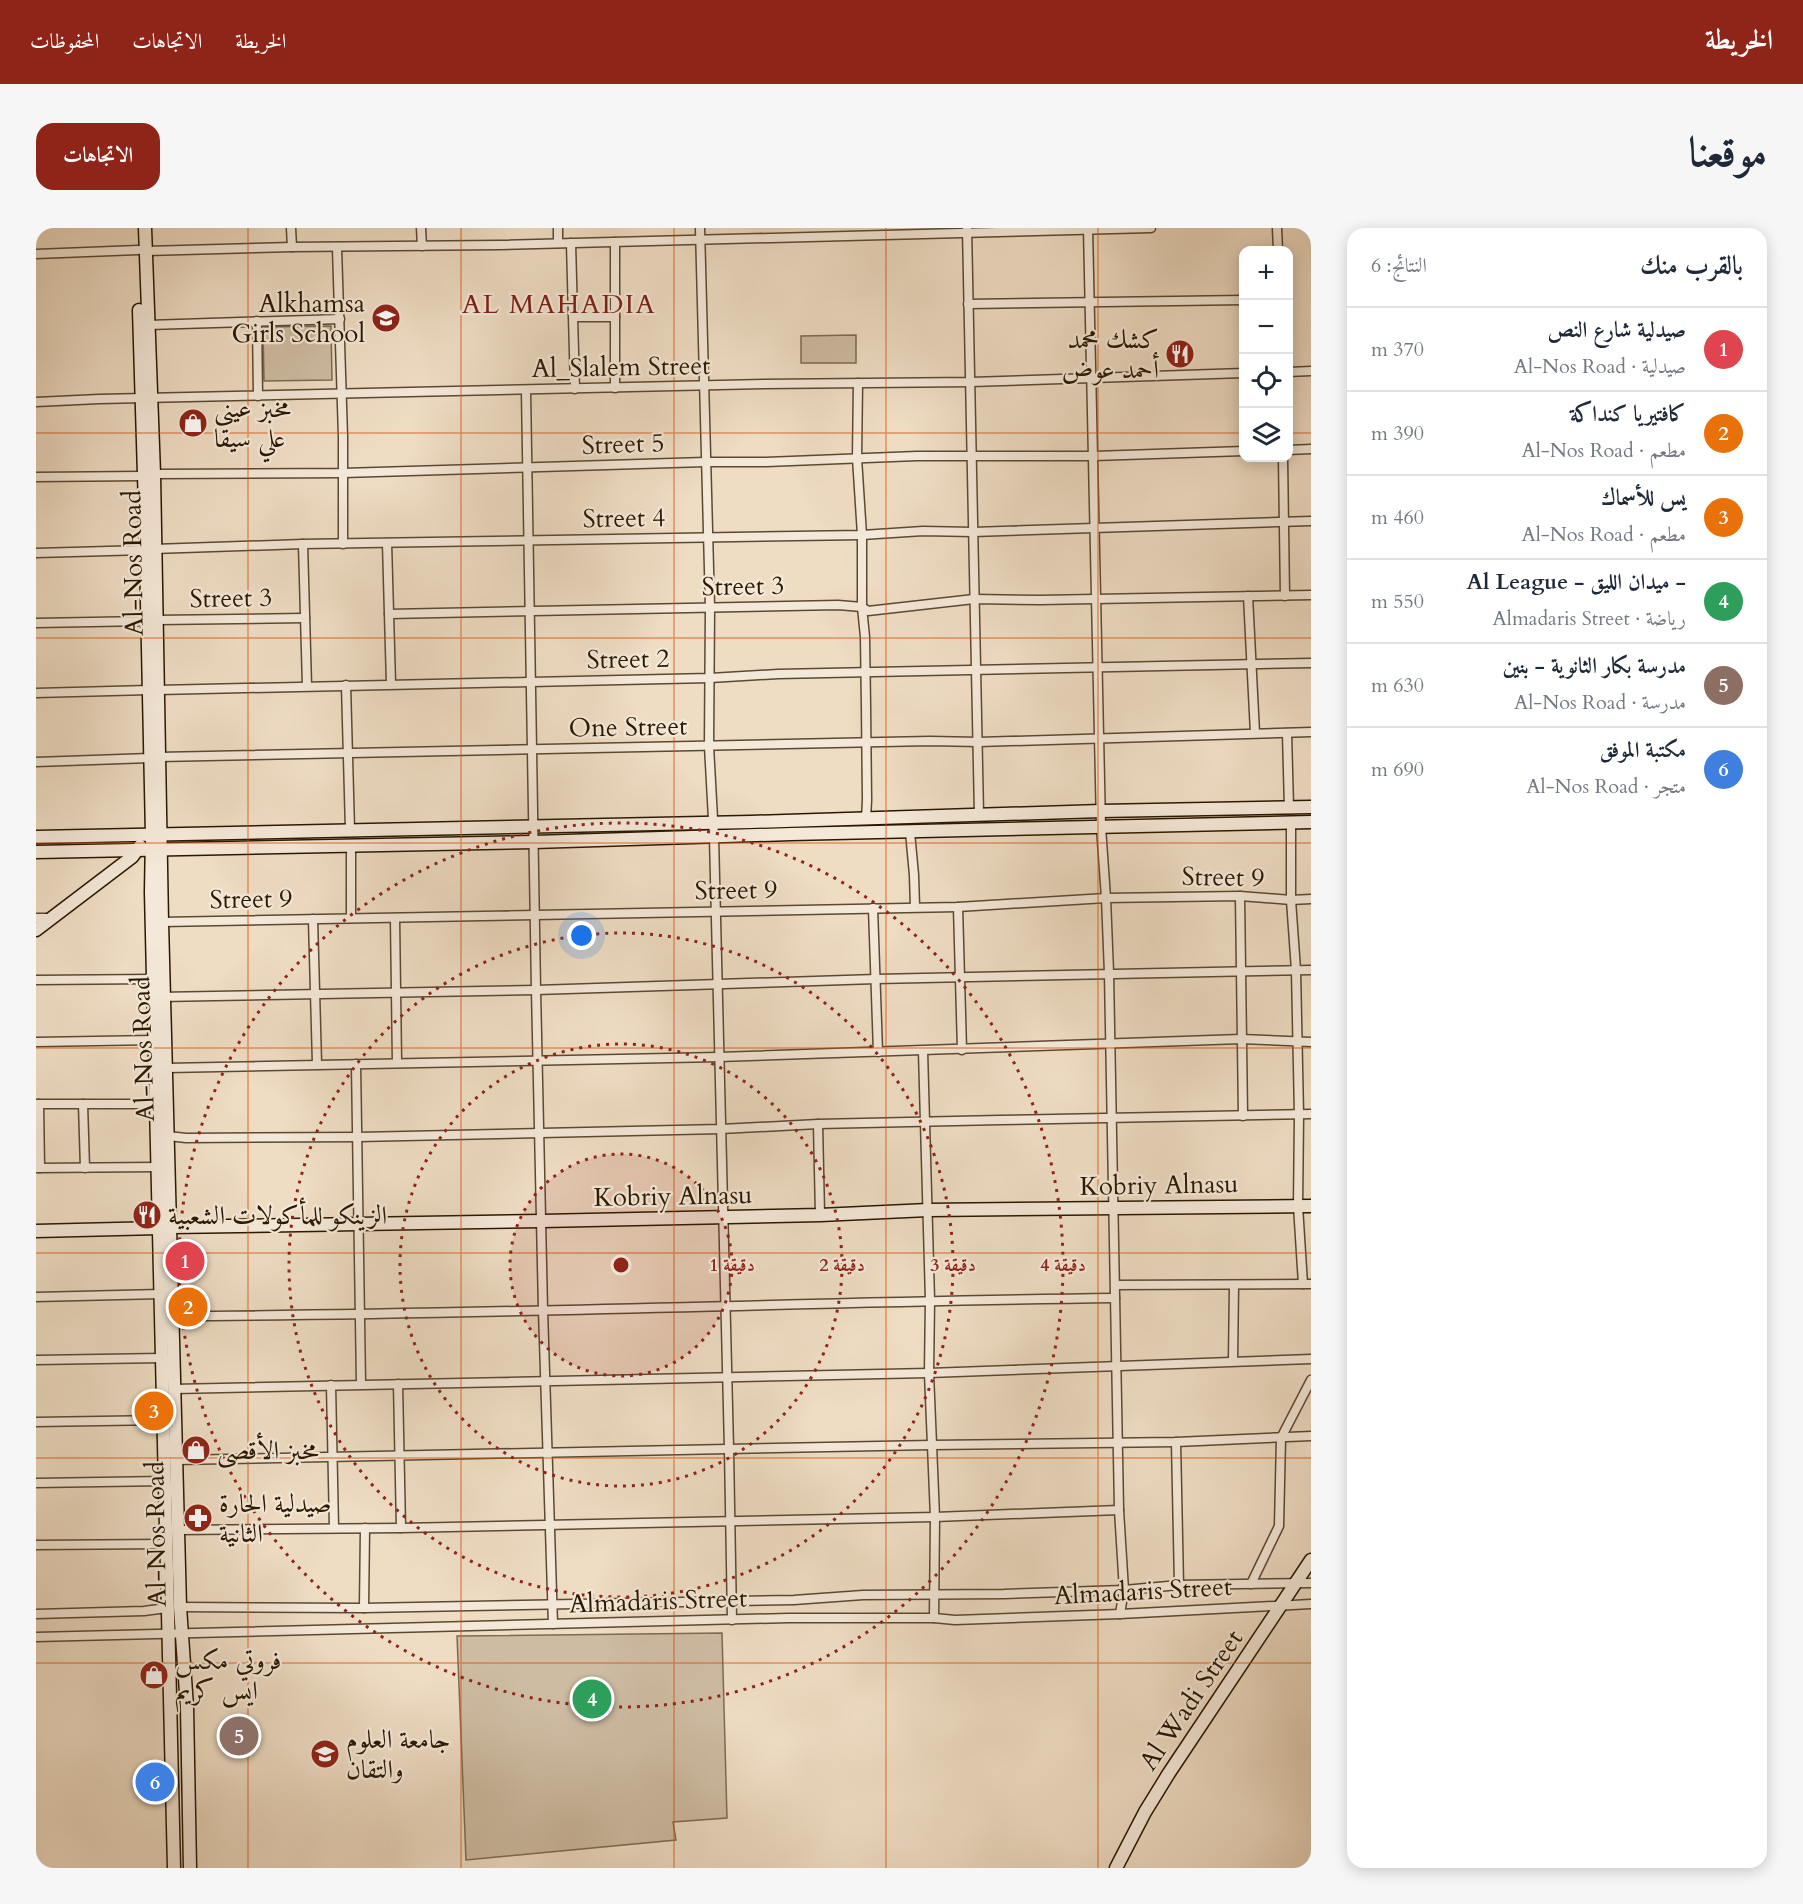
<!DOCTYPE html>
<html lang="ar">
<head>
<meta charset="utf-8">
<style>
	:root { --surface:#fff; --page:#f6f6f7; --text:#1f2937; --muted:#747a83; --line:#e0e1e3; --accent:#8f2418 }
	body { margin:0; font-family:Cardo,Amiri,serif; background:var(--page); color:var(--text); direction:rtl }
	.controls { position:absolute; right:18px; top:18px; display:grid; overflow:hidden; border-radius:12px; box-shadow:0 3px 15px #0003 }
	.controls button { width:54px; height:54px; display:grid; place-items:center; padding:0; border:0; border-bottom:2px solid var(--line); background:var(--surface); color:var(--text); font:30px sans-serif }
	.you { position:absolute; left:546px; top:708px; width:21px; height:21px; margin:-15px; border:4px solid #fff; border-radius:50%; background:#1a73e8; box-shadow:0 0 0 9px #1a73e833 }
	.badge { display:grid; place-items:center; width:39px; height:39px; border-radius:50%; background:var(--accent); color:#fff; font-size:20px; font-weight:700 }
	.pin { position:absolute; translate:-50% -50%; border:3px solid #fff; box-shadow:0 2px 6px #0006 }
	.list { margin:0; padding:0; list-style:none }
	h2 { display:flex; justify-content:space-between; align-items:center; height:78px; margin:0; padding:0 24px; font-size:26px }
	h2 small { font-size:20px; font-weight:400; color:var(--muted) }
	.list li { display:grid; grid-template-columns:39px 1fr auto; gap:18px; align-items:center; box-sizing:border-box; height:84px; padding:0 24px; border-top:2px solid var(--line) }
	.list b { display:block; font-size:22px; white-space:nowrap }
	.list p { margin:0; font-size:20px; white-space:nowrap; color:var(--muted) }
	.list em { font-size:20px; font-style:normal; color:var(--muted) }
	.icon { flex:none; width:33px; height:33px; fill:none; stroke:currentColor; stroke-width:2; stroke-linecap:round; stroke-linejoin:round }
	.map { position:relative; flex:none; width:1275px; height:1640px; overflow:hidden; direction:ltr; border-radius:18px }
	header { display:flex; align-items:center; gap:36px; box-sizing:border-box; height:84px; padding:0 30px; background:var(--accent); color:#fff }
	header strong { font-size:28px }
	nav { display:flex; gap:33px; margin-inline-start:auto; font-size:21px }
	.intro { display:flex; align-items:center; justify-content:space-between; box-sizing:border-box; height:144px; padding:0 36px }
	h1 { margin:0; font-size:42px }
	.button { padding:15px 27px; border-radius:18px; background:var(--accent); color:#fff; font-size:21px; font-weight:700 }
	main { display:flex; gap:36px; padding:0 36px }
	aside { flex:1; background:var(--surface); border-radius:18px; box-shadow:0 3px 15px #0003 }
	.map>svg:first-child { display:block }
	.green { fill:#cdbba2; stroke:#7c6a52; stroke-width:1.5 }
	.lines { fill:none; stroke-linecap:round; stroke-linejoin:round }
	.street-casing { stroke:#5b4932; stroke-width:11 }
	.secondary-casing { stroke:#2a1801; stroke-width:15 }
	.street { stroke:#f4e8d8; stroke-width:8 }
	.secondary { stroke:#f4e8d8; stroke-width:12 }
	.grid { fill:none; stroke:#d5520b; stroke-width:1.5; stroke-opacity:0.55 }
	.ring { fill:none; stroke:#8f2418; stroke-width:3; stroke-dasharray:3 6 }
	.labels { text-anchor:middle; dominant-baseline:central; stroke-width:4.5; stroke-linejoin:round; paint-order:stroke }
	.poi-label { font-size:26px; fill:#2a1801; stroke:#f4e8d8; text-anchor:start }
	.street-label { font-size:26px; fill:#2a1801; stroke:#f4e8d8 }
	.neighbourhood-label { font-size:27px; letter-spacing:1.5px; fill:#7a1f14; stroke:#f4e8d8 }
	.centre { fill:#8f2418; stroke:#f4e8d8; stroke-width:3 }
	.ring-label { font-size:18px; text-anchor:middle; font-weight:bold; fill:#8f2418; stroke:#f4e8d8; stroke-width:4.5; stroke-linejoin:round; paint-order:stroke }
</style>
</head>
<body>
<header>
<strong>الخريطة</strong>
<nav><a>الخريطة</a><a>الاتجاهات</a><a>المحفوظات</a></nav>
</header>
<div class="intro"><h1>موقعنا</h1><a class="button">الاتجاهات</a></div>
<main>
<aside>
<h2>بالقرب منك<small>النتائج: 6</small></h2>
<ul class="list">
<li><span class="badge" style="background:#e0444e">1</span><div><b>صيدلية شارع النص</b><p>صيدلية · Al-Nos Road</p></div><em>370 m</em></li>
<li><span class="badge" style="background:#e8710a">2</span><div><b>كافتيريا كنداكة</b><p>مطعم · Al-Nos Road</p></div><em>390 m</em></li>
<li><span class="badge" style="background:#e8710a">3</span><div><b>يس للأسماك</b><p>مطعم · Al-Nos Road</p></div><em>460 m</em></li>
<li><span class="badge" style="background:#2e9e5b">4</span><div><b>- ميدان الليق - Al League</b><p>رياضة · Almadaris Street</p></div><em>550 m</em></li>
<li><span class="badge" style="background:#8d6e63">5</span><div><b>مدرسة بكار الثانوية - بنين</b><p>مدرسة · Al-Nos Road</p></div><em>630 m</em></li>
<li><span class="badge" style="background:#3f7fe0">6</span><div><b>مكتبة الموفق</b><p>متجر · Al-Nos Road</p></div><em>690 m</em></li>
</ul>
</aside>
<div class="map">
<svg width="1275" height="1640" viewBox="0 0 1275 1640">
	<rect width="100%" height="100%" fill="#eedcc3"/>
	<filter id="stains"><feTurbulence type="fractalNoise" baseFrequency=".00333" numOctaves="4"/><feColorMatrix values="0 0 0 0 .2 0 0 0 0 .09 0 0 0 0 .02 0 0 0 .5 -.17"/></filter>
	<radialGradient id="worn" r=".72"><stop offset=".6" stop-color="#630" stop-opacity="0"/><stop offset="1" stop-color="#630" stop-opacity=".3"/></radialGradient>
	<g class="green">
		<polygon points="295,98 296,152 228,153 227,99"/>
		<polygon points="820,107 820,135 765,135 765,108"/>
		<polygon points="686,1405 691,1590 637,1594 640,1612 430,1632 421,1408"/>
	</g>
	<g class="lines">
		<g class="street-casing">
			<g id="street">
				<polyline points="255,0 256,19"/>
				<polyline points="385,0 386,18"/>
				<polyline points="522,0 522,15"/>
				<polyline points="664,0 674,379 673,518 678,609 693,1221 696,1392"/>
				<polyline points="931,0 943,587"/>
				<polyline points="1052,0 1065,599 1070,670 1073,745 1083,1282 1088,1362 1084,1386"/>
				<polyline points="1241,0 1242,22"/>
				<polyline points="579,14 579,160"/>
				<polyline points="535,15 539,161"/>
				<polyline points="301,20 307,209 307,316"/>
				<polyline points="110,23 256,19 463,17 1115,0"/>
				<polyline points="0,26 102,22"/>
				<polyline points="932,76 1208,72"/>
				<polyline points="538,89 579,89"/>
				<polyline points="221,93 222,168"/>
				<polyline points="112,97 304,91"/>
				<polyline points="1252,144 1275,143"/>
				<polyline points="822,155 821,230 826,307 826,379 829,409 830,479 831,572 830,591"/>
				<polyline points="490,163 500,762 507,1082 517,1396"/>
				<polyline points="0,174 63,171 728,156 935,154 1208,145"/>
				<polyline points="1252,222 1275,221"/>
				<polyline points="1247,230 1249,368"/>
				<polyline points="118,246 307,245 669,234 730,234 881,228 1058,228 1208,223"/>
				<polyline points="0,249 107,248"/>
				<polyline points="351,315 355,456"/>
				<polyline points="267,316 271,458"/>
				<polyline points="118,321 267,316 826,307 887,303 937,304 1275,293"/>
				<polyline points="0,325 109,322"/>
				<polyline points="1212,368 1219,505"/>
				<polyline points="353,386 802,377 826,379 832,383 938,371 1004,372 1275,367"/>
				<polyline points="121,392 269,390"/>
				<polyline points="0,395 111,393"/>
				<polyline points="310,457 314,602"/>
				<polyline points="122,462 674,450 742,446 1275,435"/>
				<polyline points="0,465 113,462"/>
				<polyline points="1251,505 1253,580"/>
				<polyline points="123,529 894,513 943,514 1275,504"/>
				<polyline points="0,534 114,530"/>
				<polyline points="1255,594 1255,672 1260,742 1263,887 1262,978 1267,1056"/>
				<polyline points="874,604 878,647 879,679"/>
				<polyline points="315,617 315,690"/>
				<polyline points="1204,668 1207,888"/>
				<polyline points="922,679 926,822"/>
				<polyline points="837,680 842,824"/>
				<polyline points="0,690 16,690"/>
				<polyline points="359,690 361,835"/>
				<polyline points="277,691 281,836"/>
				<polyline points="126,694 922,679 1070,670 1204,668 1255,672 1275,671"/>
				<polyline points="0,752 118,751"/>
				<polyline points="124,769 500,762 840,751 1275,742"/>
				<polyline points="0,814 119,812"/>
				<polyline points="887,823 894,1072 893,1145 899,1289 898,1390"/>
				<polyline points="320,836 325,1156"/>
				<polyline points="131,840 683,829 1205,811 1275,814"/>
				<polyline points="0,876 121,876"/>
				<polyline points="3,876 4,940"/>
				<polyline points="47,876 49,940"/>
				<polyline points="782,896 784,987"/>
				<polyline points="132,908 150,910 322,909 685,901 782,896 964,892 1275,886"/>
				<polyline points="0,940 122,939"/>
				<polyline points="1080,1057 1275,1056"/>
				<polyline points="0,1069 125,1066"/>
				<path d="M137,1088C451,1087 765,1074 1079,1070"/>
				<polyline points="0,1132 126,1130"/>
				<polyline points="1197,1133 1198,1057"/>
				<polyline points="362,1156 365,1300"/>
				<polyline points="295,1157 298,1300"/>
				<polyline points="138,1161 893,1145 1275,1131"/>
				<polyline points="0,1194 128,1192"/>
				<polyline points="1140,1214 1143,1357"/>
				<polyline points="140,1232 896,1217 1140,1214 1275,1208"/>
				<polyline points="0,1255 129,1253"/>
				<polyline points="142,1302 365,1300 899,1289 1083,1282"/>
				<polyline points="0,1317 130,1316"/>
				<polyline points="1215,1356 1243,1298 1245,1210 1275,1152"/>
				<polyline points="144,1379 328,1380 758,1372 827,1367 968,1366 1088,1362 1143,1357 1275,1355"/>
				<polyline points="328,1380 329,1300"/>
				<polyline points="0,1386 108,1383 131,1380"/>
				<polyline points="0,1409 752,1390 898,1390 919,1392 1084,1386 1275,1376"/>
			</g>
		</g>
		<g class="secondary-casing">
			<g id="secondary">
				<polyline points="109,0 118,246 126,694 144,1379 151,1479 154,1640"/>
				<polyline points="103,82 109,280 116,607 115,664 138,1640"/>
				<polyline points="0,609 715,594 1065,583 1275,579"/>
				<polyline points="0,624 498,614 755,606 1275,594"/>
				<polyline points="0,702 96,629 104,618"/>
				<polyline points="0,1003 123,1000 135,999 506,993 784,987 892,982 1275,978"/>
				<polyline points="1080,1640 1109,1584 1133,1545 1275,1332"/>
			</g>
		</g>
		<use href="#street" class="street"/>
		<use href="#secondary" class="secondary"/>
	</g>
	<path class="grid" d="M212,0V1640M425,0V1640M638,0V1640M850,0V1640M1062,0V1640M0,205H1208M1252,205H1275M0,410H1275M0,615H1275M0,820H1275M0,1025H1275M0,1230H1275M0,1435H1275"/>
	<circle cx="585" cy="1037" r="111" fill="#8f2418" fill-opacity=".12"/>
	<g class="ring">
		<circle cx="585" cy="1037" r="111"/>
		<circle cx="585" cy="1037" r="221"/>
		<circle cx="585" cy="1037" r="332"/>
		<circle cx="585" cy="1037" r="442"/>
	</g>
	<defs>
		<g id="school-disc" transform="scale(1.5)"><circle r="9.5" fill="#8f2418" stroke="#f4e8d8"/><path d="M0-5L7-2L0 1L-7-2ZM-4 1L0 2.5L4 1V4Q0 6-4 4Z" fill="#fff"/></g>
		<g id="restaurant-disc" transform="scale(1.5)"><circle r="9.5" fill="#8f2418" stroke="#f4e8d8"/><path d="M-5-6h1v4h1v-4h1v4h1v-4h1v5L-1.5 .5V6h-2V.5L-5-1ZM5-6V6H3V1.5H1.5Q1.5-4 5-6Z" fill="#fff"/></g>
		<g id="shop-disc" transform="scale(1.5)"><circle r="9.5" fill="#8f2418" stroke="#f4e8d8"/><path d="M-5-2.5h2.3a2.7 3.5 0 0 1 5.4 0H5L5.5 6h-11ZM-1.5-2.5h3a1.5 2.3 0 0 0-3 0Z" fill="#fff"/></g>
		<g id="pharmacy-disc" transform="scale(1.5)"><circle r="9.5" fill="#8f2418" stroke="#f4e8d8"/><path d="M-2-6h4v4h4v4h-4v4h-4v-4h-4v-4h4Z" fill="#fff"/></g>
		<g id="university-disc" transform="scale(1.5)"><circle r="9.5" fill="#8f2418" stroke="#f4e8d8"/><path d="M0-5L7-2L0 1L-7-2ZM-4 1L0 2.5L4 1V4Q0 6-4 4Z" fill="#fff"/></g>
	</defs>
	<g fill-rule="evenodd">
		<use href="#school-disc" x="350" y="90"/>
		<use href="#restaurant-disc" x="1144" y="126"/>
		<use href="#shop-disc" x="157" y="195"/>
		<use href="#restaurant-disc" x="111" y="987"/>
		<use href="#shop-disc" x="160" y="1222"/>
		<use href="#pharmacy-disc" x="162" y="1290"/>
		<use href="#shop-disc" x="118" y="1447"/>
		<use href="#university-disc" x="289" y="1526"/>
	</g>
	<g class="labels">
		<g class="poi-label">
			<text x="329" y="75" text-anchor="end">Alkhamsa<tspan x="329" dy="30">Girls School</tspan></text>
			<text x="1123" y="111" text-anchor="end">كشك محمد<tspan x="1123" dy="30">أحمد عوض</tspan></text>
			<text x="178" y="180">مخبز عيني<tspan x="178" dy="30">علي سيقا</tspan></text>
			<text x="132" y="987">الزينكو للمأكولات الشعبية</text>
			<text x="181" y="1222">مخبز الأقصى</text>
			<text x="183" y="1275">صيدلية الحارة<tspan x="183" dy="30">الثانية</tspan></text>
			<text x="139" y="1432">فروتي مكس<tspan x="139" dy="30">ايس كريم</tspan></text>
			<text x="310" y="1511">جامعة العلوم<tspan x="310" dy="30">والتقان</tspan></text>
		</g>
		<g class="street-label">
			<text transform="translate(585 139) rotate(-1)">Al_Slalem Street</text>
			<text transform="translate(587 216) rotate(-2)">Street 5</text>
			<text transform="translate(588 290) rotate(-1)">Street 4</text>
			<text transform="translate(97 335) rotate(-91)">Al-Nos Road</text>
			<text transform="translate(707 358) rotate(-1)">Street 3</text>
			<text transform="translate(195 370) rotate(-1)">Street 3</text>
			<text transform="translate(592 431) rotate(-1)">Street 2</text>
			<text transform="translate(592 499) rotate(-1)">One Street</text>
			<text transform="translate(1187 649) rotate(1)">Street 9</text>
			<text transform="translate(700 662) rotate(-1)">Street 9</text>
			<text transform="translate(215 671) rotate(-1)">Street 9</text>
			<text transform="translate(107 821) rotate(-92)">Al-Nos Road</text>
			<text transform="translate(1123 957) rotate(-1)">Kobriy Alnasu</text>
			<text transform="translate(637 968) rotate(-1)">Kobriy Alnasu</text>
			<text transform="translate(120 1306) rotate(-91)">Al-Nos Road</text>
			<text transform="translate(1107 1363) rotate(-3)">Almadaris Street</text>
			<text transform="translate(622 1373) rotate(-2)">Almadaris Street</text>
			<text transform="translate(1155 1472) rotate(-56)">Al Wadi Street</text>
		</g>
		<g class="neighbourhood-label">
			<text x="523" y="76">AL MAHADIA</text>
		</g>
	</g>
	<circle cx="585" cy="1037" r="9" class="centre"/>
	<g class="ring-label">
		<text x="696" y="1043">1 دقيقة</text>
		<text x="806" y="1043">2 دقيقة</text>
		<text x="917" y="1043">3 دقيقة</text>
		<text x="1027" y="1043">4 دقيقة</text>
	</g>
	<rect width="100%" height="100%" filter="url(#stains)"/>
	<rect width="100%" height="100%" fill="url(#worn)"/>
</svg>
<div class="controls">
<button>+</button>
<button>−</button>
<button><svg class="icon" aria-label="locate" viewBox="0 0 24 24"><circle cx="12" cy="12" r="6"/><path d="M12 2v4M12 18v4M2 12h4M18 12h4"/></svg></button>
<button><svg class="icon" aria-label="layers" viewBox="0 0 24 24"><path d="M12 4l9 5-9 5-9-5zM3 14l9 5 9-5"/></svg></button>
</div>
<div class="you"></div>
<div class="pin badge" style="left:149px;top:1033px;background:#e0444e">1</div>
<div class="pin badge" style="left:152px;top:1079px;background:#e8710a">2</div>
<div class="pin badge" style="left:118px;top:1183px;background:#e8710a">3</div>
<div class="pin badge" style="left:556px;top:1471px;background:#2e9e5b">4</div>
<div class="pin badge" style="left:203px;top:1508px;background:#8d6e63">5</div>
<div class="pin badge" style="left:119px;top:1554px;background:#3f7fe0">6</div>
</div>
</main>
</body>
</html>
